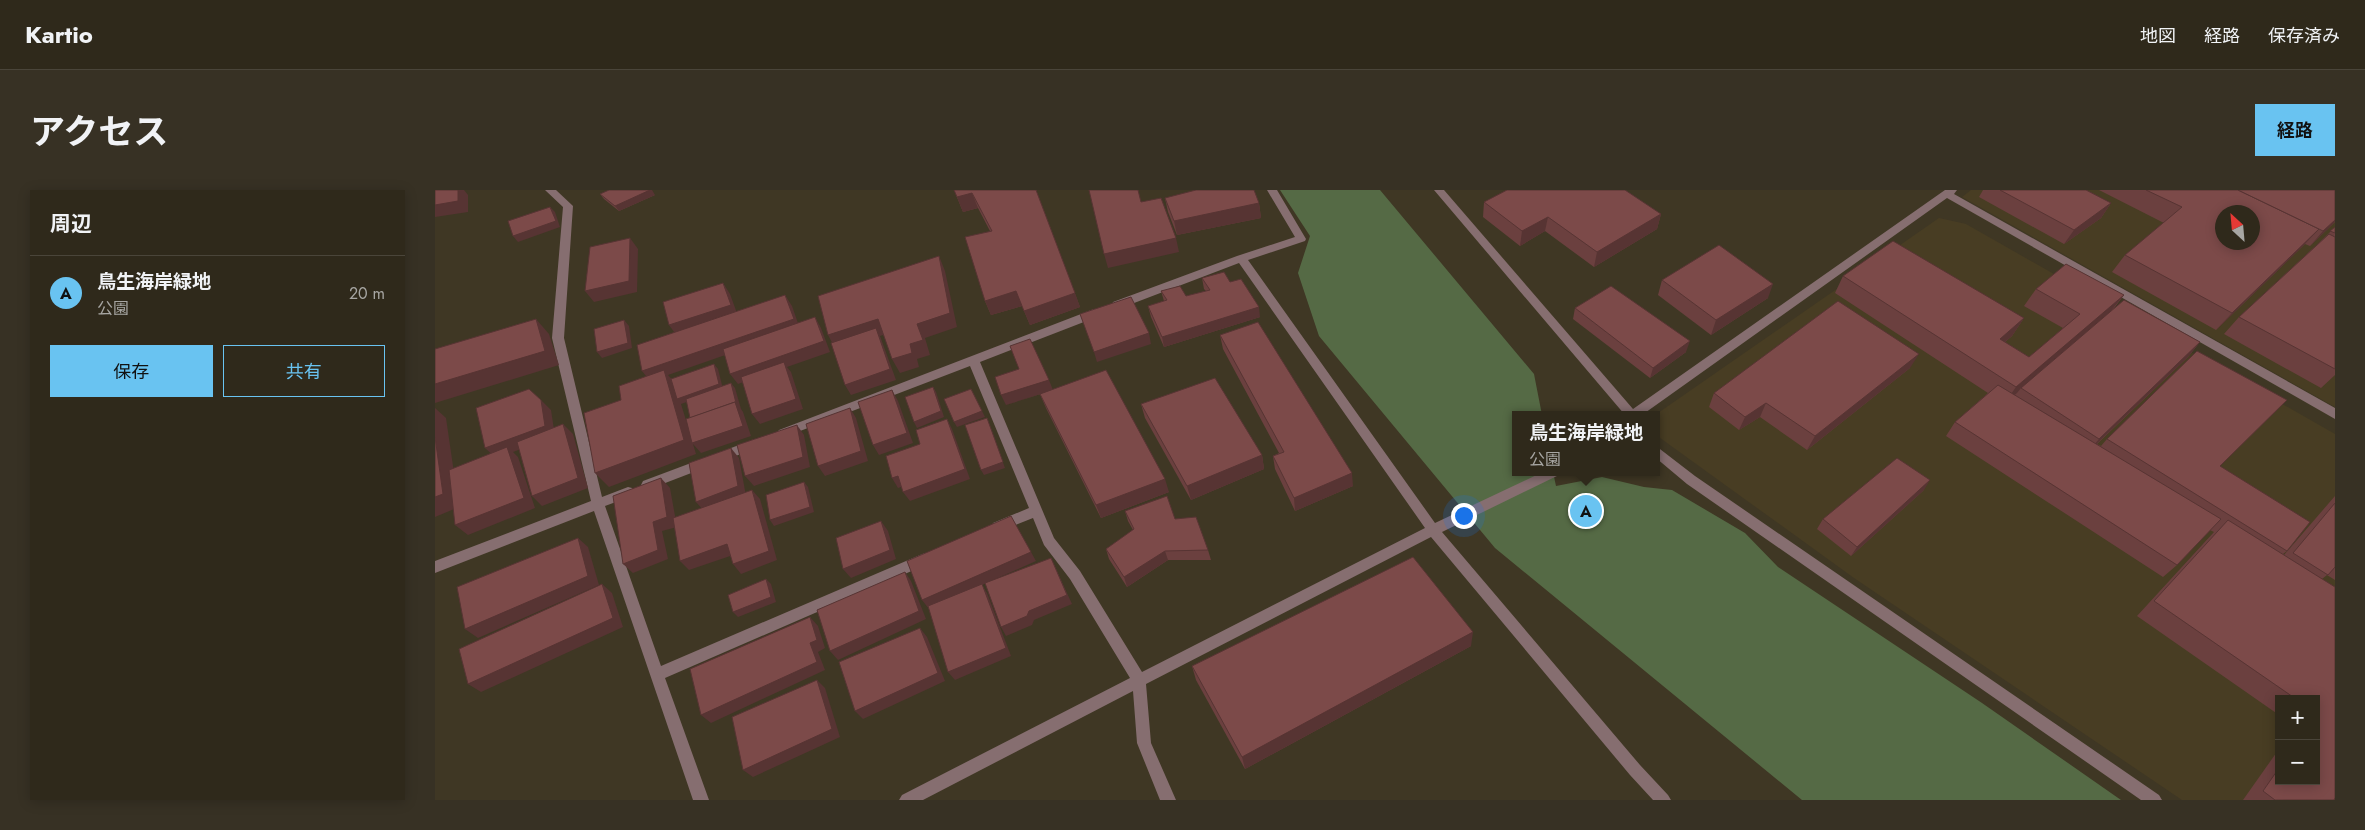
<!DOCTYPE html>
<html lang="ja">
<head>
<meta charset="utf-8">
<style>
	:root { --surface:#2f291b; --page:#373124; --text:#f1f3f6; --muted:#a7a6a3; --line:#4a453a; --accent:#69c3f1 }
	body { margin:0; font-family:Jost,"Noto Sans JP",sans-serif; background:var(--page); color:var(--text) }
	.controls { position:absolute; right:15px; bottom:15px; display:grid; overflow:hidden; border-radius:0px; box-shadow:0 2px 12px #0003 }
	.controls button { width:45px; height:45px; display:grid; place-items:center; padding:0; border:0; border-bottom:1px solid var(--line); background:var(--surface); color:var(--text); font:25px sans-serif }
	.compass { position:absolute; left:1780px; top:15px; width:45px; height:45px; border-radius:50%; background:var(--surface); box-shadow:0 2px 12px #0003; rotate:334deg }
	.you { position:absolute; left:1028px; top:325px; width:18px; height:18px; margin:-12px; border:4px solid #fff; border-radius:50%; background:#1a73e8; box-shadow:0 0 0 8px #1a73e833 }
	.badge { display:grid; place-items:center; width:32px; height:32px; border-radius:50%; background:var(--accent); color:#111; font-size:16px; font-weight:700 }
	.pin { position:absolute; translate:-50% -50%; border:2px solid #fff; box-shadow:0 1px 5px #0006 }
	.popup { position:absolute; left:1077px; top:221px; width:148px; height:65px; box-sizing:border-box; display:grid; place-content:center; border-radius:0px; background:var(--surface); filter:drop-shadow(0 1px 4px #0005); font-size:16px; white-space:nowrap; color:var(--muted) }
	.popup b { font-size:19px; color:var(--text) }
	.popup::after { content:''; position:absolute; left:50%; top:100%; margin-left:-10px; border:10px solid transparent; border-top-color:var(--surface) }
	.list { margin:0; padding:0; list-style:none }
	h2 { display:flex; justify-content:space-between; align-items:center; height:65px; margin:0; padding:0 20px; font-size:21px }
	h2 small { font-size:16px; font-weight:400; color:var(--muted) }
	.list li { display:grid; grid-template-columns:32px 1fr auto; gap:15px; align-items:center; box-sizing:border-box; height:75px; padding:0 20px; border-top:1px solid var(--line) }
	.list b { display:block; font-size:19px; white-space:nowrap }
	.list p { margin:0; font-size:16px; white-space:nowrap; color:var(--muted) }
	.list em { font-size:16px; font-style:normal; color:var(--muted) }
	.actions { display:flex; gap:10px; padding:15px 20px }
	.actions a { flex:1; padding:11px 0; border:1px solid var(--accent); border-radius:0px; text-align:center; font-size:18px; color:var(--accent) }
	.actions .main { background:var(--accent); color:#111 }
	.map { position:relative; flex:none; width:1900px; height:610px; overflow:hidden; border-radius:0px }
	header { display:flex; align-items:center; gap:30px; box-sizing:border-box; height:70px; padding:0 25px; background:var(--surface); border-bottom:1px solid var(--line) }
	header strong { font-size:24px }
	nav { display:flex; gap:28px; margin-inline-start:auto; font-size:18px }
	.intro { display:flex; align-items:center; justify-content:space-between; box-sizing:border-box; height:120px; padding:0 30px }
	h1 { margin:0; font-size:35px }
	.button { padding:12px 22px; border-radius:0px; background:var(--accent); color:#111; font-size:18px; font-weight:700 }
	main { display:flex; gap:30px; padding:0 30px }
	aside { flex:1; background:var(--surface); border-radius:0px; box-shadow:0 2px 12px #0003 }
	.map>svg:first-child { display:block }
	.built { fill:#483d23; fill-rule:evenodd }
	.green { fill:#556a45 }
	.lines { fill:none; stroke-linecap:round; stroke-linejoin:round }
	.minor { fill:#866e70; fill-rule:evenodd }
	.wall { fill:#6b403f }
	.shaded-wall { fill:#573433 }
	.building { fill:#7c4a49; stroke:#573433; fill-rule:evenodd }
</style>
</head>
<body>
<header>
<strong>Kartio</strong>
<nav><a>地図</a><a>経路</a><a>保存済み</a></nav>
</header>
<div class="intro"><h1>アクセス</h1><a class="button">経路</a></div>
<main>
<aside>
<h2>周辺<small></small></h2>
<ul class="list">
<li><span class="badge">A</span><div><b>鳥生海岸緑地</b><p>公園</p></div><em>20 m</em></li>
</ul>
<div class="actions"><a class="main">保存</a><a>共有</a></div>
</aside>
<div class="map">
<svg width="1900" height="610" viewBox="0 0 1900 610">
	<rect width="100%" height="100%" fill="#3f3724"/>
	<g class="built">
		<path d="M1536,0H1900V217L1527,7ZM1788,22H1818V52H1788Z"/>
		<path d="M1504,28L1531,34L1900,244V610H1747L1419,388L1221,245L1223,223ZM1844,509H1881V591H1844Z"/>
	</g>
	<polygon class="green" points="845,0 945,0 1099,184 1107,225 1081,225 1081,282 1118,282 1121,296 1167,287 1209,297 1237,300 1310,343 1343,377 1547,513 1686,610 1367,610 1060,358 884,146 863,83 875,46"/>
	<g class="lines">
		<g class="minor">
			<polygon points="110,0 121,0 138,16 129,148 167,307 193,297 197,298 199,302 197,306 170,316 226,476 485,365 490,363 495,365 497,369 495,373 230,488 274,610 258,610 159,321 0,383 0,371 156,311 117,148 128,17"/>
			<polygon points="832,0 842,0 871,49 870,51 813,70 1000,333 1108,282 1126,282 1124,285 1007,342 1205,575 1233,605 1236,610 1218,610 1195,585 996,347 711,494 716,553 741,610 725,610 702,553 698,501 488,610 464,610 467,605 695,488 635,389 609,355 598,328 563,342 558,341 557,337 558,333 594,318 535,176 352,246 344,246 342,243 344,240 659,119 667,119 668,122 667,125 545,172 619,348 645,381 707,482 990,338 804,73 686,118 682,119 677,115 678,112 802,66 860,47"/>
			<polygon points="999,0 1009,0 1198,219 1510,0 1522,0 1519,4 1900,218 1900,229 1512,8 1207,225 1190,225"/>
			<polygon points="320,249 326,254 324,257 212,300 208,299 206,295 208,291"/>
			<polygon points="1221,256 1260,286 1724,605 1727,610 1706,610 1252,294 1221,268"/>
		</g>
	</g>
	<g class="wall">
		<polygon points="519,0 601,0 645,117 595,135 587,116 556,125 550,111 555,41 543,18 528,22"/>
		<polygon points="1548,0 1651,0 1676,13 1666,28 1629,54 1544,7"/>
		<polygon points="1664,0 1900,0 1900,32 1875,56 1870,54 1781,140 1677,82 1690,65 1729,33"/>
		<polygon points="165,4 220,5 184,21 169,9"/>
		<polygon points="730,8 824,13 826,28 742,45 733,22"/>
		<polygon points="1049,12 1226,24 1222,39 1159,77 1110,41 1085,56 1048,27"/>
		<polygon points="1900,37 1900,185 1886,198 1789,144 1804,127 1888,49"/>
		<polygon points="1408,86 1589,128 1577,146 1570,152 1594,167 1628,138 1589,116 1601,99 1689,105 1677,121 1765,152 1753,167 1662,254 1666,256 1672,249 1785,276 1852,361 1848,364 1849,365 1900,306 1900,390 1892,385 1887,389 1899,610 1808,610 1844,559 1844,591 1881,591 1881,509 1844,509 1844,525 1702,426 1779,342 1775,340 1742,375 1728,387 1511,246 1520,232 1553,203 1400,103"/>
		<polygon points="767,88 795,92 825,127 729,157 716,127 713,116 729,111 726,101 751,106 771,101 769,99"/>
		<polygon points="1227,90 1333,108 1276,145 1223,105"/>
		<polygon points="1140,118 1251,162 1215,188 1138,129"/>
		<polygon points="785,145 918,296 860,321 840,279 838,266 844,263 788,159"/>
		<polygon points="1475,178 1372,260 1325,227 1304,240 1274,217 1279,203"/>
		<polygon points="618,200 734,302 666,328 611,218 605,204 607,203 571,215"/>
		<polygon points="706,214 827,265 829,279 756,310 710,228"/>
		<polygon points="1489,300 1416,366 1382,339 1388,329"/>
		<polygon points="690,321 740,329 773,360 776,370 733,370 692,397 674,369 671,359 698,340 693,331"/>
		<polygon points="1036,456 810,579 761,490 757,476"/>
	</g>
	<g class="shaded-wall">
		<polygon points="23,0 29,0 33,5 33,22 0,27 0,15"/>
		<polygon points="215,0 217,0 220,5 184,21 180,16"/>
		<polygon points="537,3 543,18 528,22 522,7"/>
		<polygon points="824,13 826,28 742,45 739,31"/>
		<polygon points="1676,13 1666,28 1629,54 1639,40"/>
		<polygon points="115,17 120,22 125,37 83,52 78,46"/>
		<polygon points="1226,24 1222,39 1159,77 1162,62"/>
		<polygon points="1113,27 1110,41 1085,56 1087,41"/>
		<polygon points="1900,30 1900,32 1875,56 1888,41"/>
		<polygon points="1884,39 1868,56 1781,140 1797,123"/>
		<polygon points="195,48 203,59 202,102 159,112 150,101"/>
		<polygon points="741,48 744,62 673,78 669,64"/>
		<polygon points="504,66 510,81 522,137 490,148 495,165 482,169 484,177 465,183 457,169 475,154"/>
		<polygon points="288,93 295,104 303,126 242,146 234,135"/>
		<polygon points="1338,94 1333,108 1276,145 1281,130"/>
		<polygon points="581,101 587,116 556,125 550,111"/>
		<polygon points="640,103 645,117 595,135 589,121"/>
		<polygon points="350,105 357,116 365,139 233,185 241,194 279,174 283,179 288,199 246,214 258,253 260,235 296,193 300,198 306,219 308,222 316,246 266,263 258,254 261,264 174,297 160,283 215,191 207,181"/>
		<polygon points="1689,105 1675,122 1586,198 1582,203 1569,214 1581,197"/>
		<polygon points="824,117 825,127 729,157 727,147"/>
		<polygon points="380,127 386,138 395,162 352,177 356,182 368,219 325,234 317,224 351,177 303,194 295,184"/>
		<polygon points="1589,128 1577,146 1553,166 1565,149"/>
		<polygon points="101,129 114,144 124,175 0,213 0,194"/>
		<polygon points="443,129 451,144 445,146 461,190 416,205 410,195 401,160 393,145"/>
		<polygon points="189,130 194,136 197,158 167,168 162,162"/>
		<polygon points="714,143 716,154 662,172 659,162"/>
		<polygon points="1255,151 1251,162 1215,188 1218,178"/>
		<polygon points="1765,152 1753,167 1652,263 1664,249"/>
		<polygon points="1484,164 1475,178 1372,260 1380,246"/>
		<polygon points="614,190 618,200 571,215 566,205"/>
		<polygon points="498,197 501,202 509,227 482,238 479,232"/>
		<polygon points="457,200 463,211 478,253 444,265 438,255"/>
		<polygon points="106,210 116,220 120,246 78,262 83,267 100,318 33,345 20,335 61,268 50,258"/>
		<polygon points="1331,213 1325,227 1304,240 1310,227"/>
		<polygon points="0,218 11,228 24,317 0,327"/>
		<polygon points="415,218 421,228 433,271 390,286 383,276"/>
		<polygon points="547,221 550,227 522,237 519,232"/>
		<polygon points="552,228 570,278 549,285 546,280"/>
		<polygon points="512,229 517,239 535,289 475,311 468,302"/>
		<polygon points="128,234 138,244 153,298 107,316 97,306"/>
		<polygon points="362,235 369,245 375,277 319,296 310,286"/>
		<polygon points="296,258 304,268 311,306 270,322 261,312"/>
		<polygon points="827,265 829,279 756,310 752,296"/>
		<polygon points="917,283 918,296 860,321 859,308"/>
		<polygon points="463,286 469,296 463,298 457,288"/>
		<polygon points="226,288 235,298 242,337 227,341 233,369 198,383 188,374 218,332"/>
		<polygon points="730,289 734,302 666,328 661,315"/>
		<polygon points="1495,290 1489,300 1416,366 1422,357"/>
		<polygon points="369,292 373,297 379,322 339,336 335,330"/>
		<polygon points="317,300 325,309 342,370 306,384 298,374"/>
		<polygon points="446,331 453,341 461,369 416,388 408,379"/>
		<polygon points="143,348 153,357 164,395 43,448 30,439"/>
		<polygon points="292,354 301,364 254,380 245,371"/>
		<polygon points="730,361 733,370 692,397 689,387"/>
		<polygon points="596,362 601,371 547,395 552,403 576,466 520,490 513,482 547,395 494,419 487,410"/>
		<polygon points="616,368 637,414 599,430 597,435 571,446 566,437"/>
		<polygon points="470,382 476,391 491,429 403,470 395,461"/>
		<polygon points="331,389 336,394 341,412 303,427 298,422"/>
		<polygon points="167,394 177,403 188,437 46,502 33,494"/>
		<polygon points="375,427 383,436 390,458 383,462 390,480 276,533 266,525 375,453"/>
		<polygon points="485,438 492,447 510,491 428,529 420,521"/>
		<polygon points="1038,442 1036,456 810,579 807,567"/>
		<polygon points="382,490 390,498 405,547 318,587 308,580"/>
	</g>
	<g class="building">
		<polygon points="0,0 23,0 23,11 0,15"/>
		<polygon points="174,0 215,0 180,16 165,4"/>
		<polygon points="519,0 601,0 640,103 589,121 581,101 550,111 530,47 557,41 537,3 522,7"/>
		<polygon points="654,0 703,0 706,12 726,8 741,48 669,64"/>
		<polygon points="761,0 819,0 824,13 739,31 730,8"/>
		<polygon points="1072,0 1190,0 1226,24 1162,62 1113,27 1087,41 1049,12"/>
		<polygon points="1565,0 1651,0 1676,13 1639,40"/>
		<path d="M1711,0H1803L1884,39L1797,123L1690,65L1747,17ZM1788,22H1818V52H1788Z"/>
		<polygon points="1803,0 1900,0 1900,30 1888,41 1884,39"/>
		<polygon points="115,17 121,31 78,46 73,31"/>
		<polygon points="1900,37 1900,43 1895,41"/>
		<polygon points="1894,44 1900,47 1900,179 1804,127"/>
		<polygon points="195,48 194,91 150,101 155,57"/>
		<polygon points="1458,51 1589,128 1565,149 1594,167 1645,124 1601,99 1631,74 1689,105 1581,197 1408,86"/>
		<polygon points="1284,55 1338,94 1281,130 1227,90"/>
		<polygon points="504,66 515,123 482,134 488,150 475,154 477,163 457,169 443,129 393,145 383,106"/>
		<polygon points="789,82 795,92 806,89 824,117 727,147 713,116 732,110 726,101 745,96 751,106 775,100 767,88"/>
		<polygon points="288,93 296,115 234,135 228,112"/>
		<polygon points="1176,96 1255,151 1218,178 1140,118"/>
		<polygon points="350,105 359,129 207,181 202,155"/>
		<polygon points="696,107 714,143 659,162 645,124"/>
		<polygon points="1689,110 1765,152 1664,249 1586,198"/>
		<polygon points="1403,111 1484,164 1380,246 1331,213 1310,227 1279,203"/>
		<polygon points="380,127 389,151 295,184 288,159"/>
		<polygon points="101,129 110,161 0,194 0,159"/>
		<polygon points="189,130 193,153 162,162 159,139"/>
		<polygon points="823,132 917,283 859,308 838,266 849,262 785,145"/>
		<polygon points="441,138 455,179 410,195 396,153"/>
		<polygon points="595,149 614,190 566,205 560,187 584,179 575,156"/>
		<polygon points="1762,161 1852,210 1785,276 1875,332 1852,361 1672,249"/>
		<polygon points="349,172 361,209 317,224 306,187"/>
		<polygon points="279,174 284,194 242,209 236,189"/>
		<polygon points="229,180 249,250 160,283 149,223 186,210 184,196"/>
		<polygon points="671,180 730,289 661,315 605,204"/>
		<polygon points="780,188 827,265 752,296 706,214"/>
		<polygon points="296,193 301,213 300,212 255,228 251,209"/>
		<polygon points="1563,195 1786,329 1742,375 1520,232"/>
		<polygon points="498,197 506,221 479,232 470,207"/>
		<polygon points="94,199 106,210 110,236 50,258 41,218"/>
		<polygon points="536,199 547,221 519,232 509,209"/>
		<polygon points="457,200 472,243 438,255 423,212"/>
		<polygon points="300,212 308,236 257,253 251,229"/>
		<polygon points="415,218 426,261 383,276 371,234"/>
		<polygon points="552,228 568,272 546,280 530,235"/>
		<polygon points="512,229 530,279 468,302 463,286 457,288 451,266 485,254 481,240"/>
		<polygon points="128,234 143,288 97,306 82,252"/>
		<polygon points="362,235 368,267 310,286 302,255"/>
		<polygon points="0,247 8,304 0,307"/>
		<polygon points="72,257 89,308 20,335 14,280"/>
		<polygon points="296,258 303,296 261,312 254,273"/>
		<polygon points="1462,268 1495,290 1422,357 1388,329"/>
		<polygon points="226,288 232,327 218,332 223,360 188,374 178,306"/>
		<polygon points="369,292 375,317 335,330 331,305"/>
		<polygon points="317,300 334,361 298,374 292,354 245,371 238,328"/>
		<polygon points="732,306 740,329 761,327 773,360 730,361 689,387 671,359 699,339 690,321"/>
		<polygon points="1900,313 1900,377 1893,385 1858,363"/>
		<polygon points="576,326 596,362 487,410 472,371"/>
		<polygon points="1793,330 1900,397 1900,608 1899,610 1840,610 1828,601 1844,578 1844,591 1881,591 1881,509 1861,509 1719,411"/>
		<polygon points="446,331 455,360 408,379 401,348"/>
		<polygon points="143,348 153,386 30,439 22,397"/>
		<polygon points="978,367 1038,442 807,567 757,476"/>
		<polygon points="616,368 632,405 594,421 592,426 566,437 550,393"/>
		<polygon points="470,382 484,421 395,461 382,420"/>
		<polygon points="331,389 336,407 298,422 293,405"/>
		<polygon points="167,394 178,428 33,494 24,459"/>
		<polygon points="547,394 571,458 513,482 493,416"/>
		<polygon points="375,427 382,450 375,453 382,472 266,525 255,479"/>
		<polygon points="485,438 503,483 420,521 404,472"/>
		<polygon points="382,490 397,539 308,580 297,527"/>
	</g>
</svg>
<div class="controls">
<button>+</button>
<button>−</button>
</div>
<svg class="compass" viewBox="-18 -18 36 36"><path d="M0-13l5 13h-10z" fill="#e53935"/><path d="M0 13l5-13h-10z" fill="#a7a6a3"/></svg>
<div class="you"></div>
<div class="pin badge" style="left:1151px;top:321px">A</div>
<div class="popup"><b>鳥生海岸緑地</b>公園</div>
</div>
</main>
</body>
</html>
